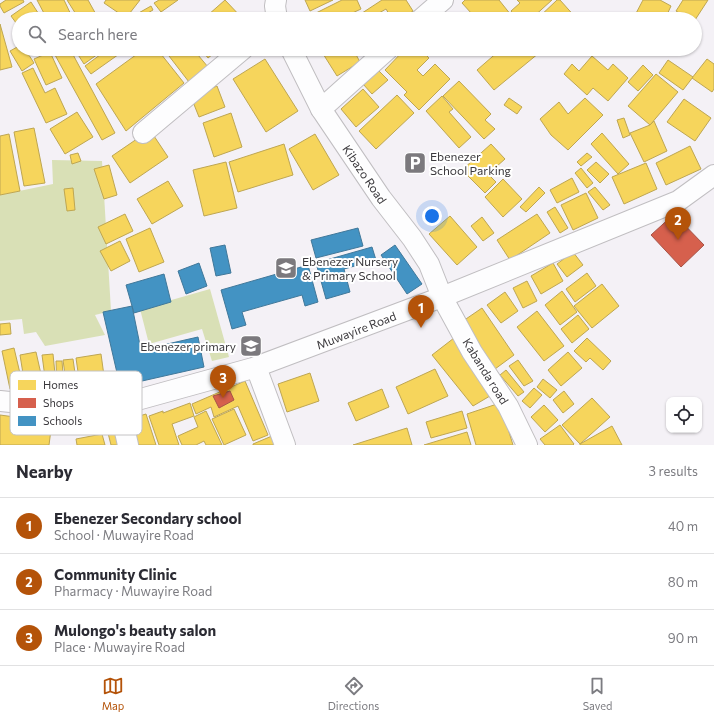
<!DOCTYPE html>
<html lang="en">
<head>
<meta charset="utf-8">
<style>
	:root { --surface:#fff; --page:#f7f7f7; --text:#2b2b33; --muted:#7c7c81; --line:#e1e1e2; --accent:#b45309 }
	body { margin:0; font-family:Commissioner,sans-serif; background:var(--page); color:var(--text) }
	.controls { position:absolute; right:12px; bottom:12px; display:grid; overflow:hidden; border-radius:8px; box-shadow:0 1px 3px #0004 }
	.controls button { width:36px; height:36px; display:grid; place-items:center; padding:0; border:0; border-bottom:1px solid var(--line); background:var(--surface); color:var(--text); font:20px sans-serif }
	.you { position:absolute; left:432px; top:216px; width:14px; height:14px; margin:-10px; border:3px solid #fff; border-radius:50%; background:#1a73e8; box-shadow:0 0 0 6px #1a73e833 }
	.badge { display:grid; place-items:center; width:26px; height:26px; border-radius:50%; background:var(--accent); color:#fff; font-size:13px; font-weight:700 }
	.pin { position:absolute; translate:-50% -33px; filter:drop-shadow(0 1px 2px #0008) }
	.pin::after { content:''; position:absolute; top:21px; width:14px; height:12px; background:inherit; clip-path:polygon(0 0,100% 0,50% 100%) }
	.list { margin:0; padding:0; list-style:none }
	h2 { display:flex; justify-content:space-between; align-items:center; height:52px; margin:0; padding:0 16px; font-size:17px }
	h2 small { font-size:13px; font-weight:400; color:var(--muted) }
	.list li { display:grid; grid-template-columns:26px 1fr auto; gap:12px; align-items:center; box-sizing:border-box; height:56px; padding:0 16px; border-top:1px solid var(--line) }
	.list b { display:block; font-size:15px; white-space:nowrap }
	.list p { margin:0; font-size:13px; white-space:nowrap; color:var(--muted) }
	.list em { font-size:13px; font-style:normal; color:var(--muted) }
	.icon { flex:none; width:22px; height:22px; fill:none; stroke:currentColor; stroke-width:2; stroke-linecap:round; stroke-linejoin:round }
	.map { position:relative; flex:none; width:714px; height:445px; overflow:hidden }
	.search { position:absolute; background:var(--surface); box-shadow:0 1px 3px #0004; left:12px; right:12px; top:12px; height:44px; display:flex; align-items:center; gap:10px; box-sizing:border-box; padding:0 14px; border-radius:22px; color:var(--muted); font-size:15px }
	.sheet { height:220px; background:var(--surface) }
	nav { display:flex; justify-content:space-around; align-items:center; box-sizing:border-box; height:56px; border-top:1px solid var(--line); background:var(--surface); font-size:11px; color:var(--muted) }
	nav a { display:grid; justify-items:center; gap:2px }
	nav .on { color:var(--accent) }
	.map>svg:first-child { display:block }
	.green { fill:#d9e0b6 }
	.homes { fill:#f6d55c; stroke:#bea652 }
	.shops { fill:#d6604d; stroke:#a75448 }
	.schools { fill:#4393c3; stroke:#40789a }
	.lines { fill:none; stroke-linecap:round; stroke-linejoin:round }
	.minor-casing { stroke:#c0bec1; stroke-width:22 }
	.minor { stroke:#fdfdfe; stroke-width:20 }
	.labels { text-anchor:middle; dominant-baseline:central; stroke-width:4; stroke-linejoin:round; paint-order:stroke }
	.poi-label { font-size:12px; fill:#3a383c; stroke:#fff; text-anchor:start }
	.street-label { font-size:12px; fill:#3a383c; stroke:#fff }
	.key { fill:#fff; stroke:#c4c3c4; stroke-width:1 }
	.key-label { font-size:11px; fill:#3a383c }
</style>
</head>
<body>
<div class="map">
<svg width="714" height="445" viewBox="0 0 714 445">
	<rect width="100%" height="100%" fill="#f4f1f6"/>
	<g class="green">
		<polygon points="52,160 102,161 111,311 95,315 105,335 45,346 36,332 24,334 22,319 0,321 0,195 53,184"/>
		<polygon points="210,289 229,357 212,361 202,329 149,344 140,309"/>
	</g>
	<g class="homes">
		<polygon points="6,0 23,0 24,2 4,13 0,6 0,4"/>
		<polygon points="37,0 64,0 73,19 47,19"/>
		<polygon points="67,0 88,0 98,18 97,19 79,19"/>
		<polygon points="106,0 140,0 126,18 104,3"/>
		<polygon points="159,0 178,0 161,12 154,3"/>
		<polygon points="225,0 243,19 211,19 208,15"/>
		<polygon points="305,0 333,0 310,11"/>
		<polygon points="342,0 357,0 361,9 348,15 350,19 316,19 314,14"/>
		<polygon points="382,0 406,0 413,11 402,19 392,19 386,9 379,13 383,19 357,19 356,17"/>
		<polygon points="465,0 499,0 511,15 509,17 511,19 469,19 467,18 472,14 462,3"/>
		<polygon points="517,0 552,0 531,19 518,19 511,11 520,3"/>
		<polygon points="557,0 560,0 577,19 537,19"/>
		<polygon points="643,0 660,0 671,6 665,19 633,19"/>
		<polygon points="683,0 708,0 695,20 695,19 689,19 676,11"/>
		<polygon points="31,2 42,19 19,19 19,27 11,16"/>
		<polygon points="151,6 153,10 137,19 128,19"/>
		<polygon points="0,24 12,67 0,70"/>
		<polygon points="19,46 19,49 25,49 34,63 22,71 10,51"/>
		<polygon points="65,49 70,49 115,133 102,140 55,55"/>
		<polygon points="77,49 105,49 84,64 75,50"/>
		<polygon points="108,49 121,49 122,52 91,74 85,66"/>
		<polygon points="144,49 157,49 184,83 126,131 96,84"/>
		<polygon points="177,49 193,49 208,67 189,82 169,56"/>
		<polygon points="201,49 217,49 218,50 208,58"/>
		<polygon points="320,49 353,49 360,62 337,76"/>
		<polygon points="405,49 420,49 429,58 417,70 423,76 435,64 450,79 419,110 404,95 407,92 385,70"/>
		<polygon points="499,49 536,49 539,53 494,90 477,70 500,50"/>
		<polygon points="578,49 593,49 581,55"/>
		<polygon points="50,52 62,78 46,85 34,59"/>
		<polygon points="592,56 608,70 613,64 628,78 608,101 593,88 587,95 564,74 572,64 579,71"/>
		<polygon points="265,59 298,111 266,132 233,79"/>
		<polygon points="707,59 714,64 714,89 712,92 692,78"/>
		<polygon points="668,60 693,77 683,90 659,73"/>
		<polygon points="643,65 653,75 638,91 628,82"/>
		<polygon points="33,68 45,93 55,88 67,114 46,123 22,73"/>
		<polygon points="378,70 388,80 372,94 363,84"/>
		<polygon points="656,74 678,92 650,125 628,106"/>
		<polygon points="459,81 491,114 485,120 495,129 484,139 443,96"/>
		<polygon points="217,86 225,107 199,117 191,97"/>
		<polygon points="363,89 379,107 356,127 341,109"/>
		<polygon points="397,95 414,113 376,149 359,131"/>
		<polygon points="442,96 453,109 449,112 471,137 459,148 426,111"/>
		<polygon points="509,98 522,107 517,114 504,105"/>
		<polygon points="585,98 603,115 568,150 551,135 540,119 559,102 568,114"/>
		<polygon points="684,99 711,118 695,141 667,122"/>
		<polygon points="77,112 93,137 65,154 50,129"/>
		<polygon points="231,113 242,147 214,157 203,123"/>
		<polygon points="624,118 630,135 623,138 617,120"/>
		<polygon points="654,121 667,151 644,162 630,133 650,125"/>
		<polygon points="34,128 45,183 24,186 14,132"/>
		<polygon points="150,130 168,157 130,183 112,156"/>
		<polygon points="602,133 629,164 618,174 591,144"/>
		<polygon points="9,134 20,191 0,195 0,136"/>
		<polygon points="315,134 339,175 313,190 289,149"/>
		<polygon points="284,144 293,175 238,192 229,162"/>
		<polygon points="491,144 505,159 488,174 496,182 485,193 462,170"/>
		<polygon points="690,146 701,169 666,185 656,163"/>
		<polygon points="78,153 81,161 72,164 70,155"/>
		<polygon points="587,153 592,157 581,166 577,162"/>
		<polygon points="226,162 237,208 204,216 193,170"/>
		<polygon points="596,162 609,174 600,183 587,170"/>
		<polygon points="646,163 657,189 624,204 612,177"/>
		<polygon points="109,165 117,195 104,199 94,169"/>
		<polygon points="581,168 593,183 587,188 575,173"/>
		<polygon points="572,178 579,192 557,203 550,190"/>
		<polygon points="503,179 522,199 503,217 485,197"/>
		<polygon points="168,181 183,206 152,224 137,199"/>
		<polygon points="539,187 545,193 526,212 520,207"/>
		<polygon points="595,187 610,205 603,210 588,192"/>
		<polygon points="73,188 75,210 67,211 64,189"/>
		<polygon points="586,193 598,218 573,230 561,205"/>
		<polygon points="555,207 568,228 560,233 547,212"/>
		<polygon points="125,214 133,231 106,244 98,227"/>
		<polygon points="537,214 550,233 510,260 497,240"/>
		<polygon points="450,216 477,247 457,265 429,234"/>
		<polygon points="482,217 494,233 483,241 471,226"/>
		<polygon points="150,228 164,262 139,272 126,239"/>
		<polygon points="120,241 130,261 111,271 100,251"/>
		<polygon points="573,252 583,265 567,277 557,264"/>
		<polygon points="553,263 563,281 541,294 531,276"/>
		<polygon points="587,273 596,286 575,302 566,289"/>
		<polygon points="527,281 537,301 523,308 513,288"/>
		<polygon points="602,284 619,306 592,328 574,306"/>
		<polygon points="562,291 577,312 560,325 545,305"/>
		<polygon points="505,292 518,311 501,323 487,305"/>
		<polygon points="482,308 514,355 495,369 463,321"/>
		<polygon points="537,311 564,346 544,361 517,327"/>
		<polygon points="578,315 589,329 572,343 561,329"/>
		<polygon points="10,323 11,334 0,335 0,324"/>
		<polygon points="454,338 495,393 473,406 432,355"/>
		<polygon points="587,338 611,361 603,370 590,358 586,362 574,351"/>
		<polygon points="14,348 23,386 10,389 2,351"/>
		<polygon points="36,352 43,383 25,386 20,355"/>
		<polygon points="568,352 582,368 561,386 548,370"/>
		<polygon points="53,354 56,384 46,385 42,355"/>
		<polygon points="101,354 105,383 80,386 76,358"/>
		<polygon points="73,359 77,387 67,389 63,360"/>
		<polygon points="518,360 533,381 524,386 509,366"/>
		<polygon points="56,361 62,361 64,387 57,387"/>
		<polygon points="435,369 448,396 408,414 396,387"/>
		<polygon points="506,370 524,392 518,396 500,375"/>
		<polygon points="310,373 319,401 287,412 278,384"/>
		<polygon points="543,379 557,390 550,398 537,387"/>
		<polygon points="245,381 268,435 253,441 238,406 214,417 211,407 196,414 192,404"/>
		<polygon points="534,388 542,395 530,408 522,401"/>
		<polygon points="382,389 389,407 356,421 348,403"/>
		<polygon points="564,391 574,404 563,413 553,400"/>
		<polygon points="592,398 610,417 580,444 562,425"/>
		<polygon points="190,403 194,416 172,424 179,445 159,445 149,416 163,411 163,413"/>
		<polygon points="500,403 513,445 476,445 467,414"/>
		<polygon points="544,405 558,420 545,432 531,417"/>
		<polygon points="234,409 246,435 224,445 212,419"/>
		<polygon points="206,411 222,445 206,445 204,441 196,445 182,445 178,436 198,427 194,417"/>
		<polygon points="462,411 467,428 431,438 426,422"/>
		<polygon points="146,414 156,445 135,445 126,420"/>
		<polygon points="0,415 52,422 49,445 0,445"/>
		<polygon points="118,422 124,445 111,445 106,425"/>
		<polygon points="560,425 574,444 573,445 545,445 540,439"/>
		<polygon points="612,426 622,445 580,445 580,444"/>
		<polygon points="407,428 412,445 353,445"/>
		<polygon points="467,432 471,445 424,445"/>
		<polygon points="102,434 105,445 77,445 76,439"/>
		<polygon points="272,436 276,445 253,445 253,444"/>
	</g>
	<g class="shops">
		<polygon points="674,214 704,245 681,267 651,235"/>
		<polygon points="230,391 234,400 219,408 213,396"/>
	</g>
	<g class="schools">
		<polygon points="358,228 363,246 316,258 311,240"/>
		<polygon points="225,245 231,273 216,276 210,248"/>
		<polygon points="395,245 422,284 407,294 381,255"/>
		<polygon points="372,247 376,260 344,269 350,292 326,299 316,263"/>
		<polygon points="199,263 207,286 186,294 178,271"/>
		<polygon points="308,265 318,302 305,306 302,295 242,312 246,325 232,329 221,290"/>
		<polygon points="164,274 171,302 134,313 126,285"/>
		<polygon points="132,306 141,350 198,337 204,367 120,386 103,312"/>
	</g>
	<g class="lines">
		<g class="minor-casing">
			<g id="minor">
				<polyline points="276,0 275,6 277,19"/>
				<polyline points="421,19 443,0"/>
				<polyline points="291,49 321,109 381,198 412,238 429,264 442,297 472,352 508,406 527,445"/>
				<polyline points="321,109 388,49"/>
				<polyline points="143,133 243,49"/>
				<polyline points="256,367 285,445"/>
				<polyline points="0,401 68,408 87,408 119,405 253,368 442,297 678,201 714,175"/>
				<polyline points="119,405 128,445"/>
			</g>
		</g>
		<use href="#minor" class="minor"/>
	</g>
	<defs>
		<g id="parking-square" transform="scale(1.15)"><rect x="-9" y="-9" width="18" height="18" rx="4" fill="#7b797d" stroke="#fff"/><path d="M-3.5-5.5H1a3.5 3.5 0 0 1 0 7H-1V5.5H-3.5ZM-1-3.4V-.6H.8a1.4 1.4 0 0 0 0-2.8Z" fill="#fff"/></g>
		<g id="school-square" transform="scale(1.15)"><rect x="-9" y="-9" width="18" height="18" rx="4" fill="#7b797d" stroke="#fff"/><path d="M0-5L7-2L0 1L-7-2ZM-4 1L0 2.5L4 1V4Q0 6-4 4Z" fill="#fff"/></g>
	</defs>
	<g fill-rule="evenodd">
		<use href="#parking-square" x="415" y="163"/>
		<use href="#school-square" x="286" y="268"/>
		<use href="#school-square" x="251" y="346"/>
	</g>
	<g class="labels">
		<g class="poi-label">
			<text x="430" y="156">Ebenezer<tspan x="430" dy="14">School Parking</tspan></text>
			<text x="302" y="261">Ebenezer Nursery<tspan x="302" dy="14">&amp; Primary School</tspan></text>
			<text x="236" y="346" text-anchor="end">Ebenezer primary</text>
		</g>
		<g class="street-label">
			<text transform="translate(365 174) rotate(56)">Kibazo Road</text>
			<text transform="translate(356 330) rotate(-21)">Muwayire Road</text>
			<text transform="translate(486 371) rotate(58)">Kabanda road</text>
		</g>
	</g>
	<rect x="10" y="371" width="132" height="64" rx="6" class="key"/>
	<rect x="18" y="380" width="18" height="10" fill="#f6d55c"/>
	<rect x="18" y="398" width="18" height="10" fill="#d6604d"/>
	<rect x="18" y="416" width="18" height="10" fill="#4393c3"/>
	<g class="key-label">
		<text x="43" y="389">Homes</text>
		<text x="43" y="407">Shops</text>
		<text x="43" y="425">Schools</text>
	</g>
</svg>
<div class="controls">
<button><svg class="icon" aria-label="locate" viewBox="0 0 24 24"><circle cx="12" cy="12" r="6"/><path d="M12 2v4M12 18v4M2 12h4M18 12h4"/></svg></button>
</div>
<div class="you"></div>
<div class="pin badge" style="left:421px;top:328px">1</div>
<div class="pin badge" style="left:678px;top:240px">2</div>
<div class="pin badge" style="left:223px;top:398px">3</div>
<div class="search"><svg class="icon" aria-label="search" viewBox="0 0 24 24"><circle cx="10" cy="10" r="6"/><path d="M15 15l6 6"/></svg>Search here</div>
</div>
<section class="sheet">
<h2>Nearby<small>3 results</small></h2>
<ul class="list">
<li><span class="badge">1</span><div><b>Ebenezer Secondary school</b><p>School · Muwayire Road</p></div><em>40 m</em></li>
<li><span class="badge">2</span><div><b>Community Clinic</b><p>Pharmacy · Muwayire Road</p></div><em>80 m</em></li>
<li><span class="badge">3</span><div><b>Mulongo's beauty salon</b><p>Place · Muwayire Road</p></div><em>90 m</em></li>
</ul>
</section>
<nav>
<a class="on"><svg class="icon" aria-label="map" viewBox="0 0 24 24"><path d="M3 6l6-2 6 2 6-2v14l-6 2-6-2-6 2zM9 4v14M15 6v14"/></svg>Map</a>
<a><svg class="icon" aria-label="directions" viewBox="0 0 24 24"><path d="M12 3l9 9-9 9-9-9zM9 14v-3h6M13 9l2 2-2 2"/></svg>Directions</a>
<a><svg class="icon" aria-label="saved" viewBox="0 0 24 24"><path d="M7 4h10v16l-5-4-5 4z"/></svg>Saved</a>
</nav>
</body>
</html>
